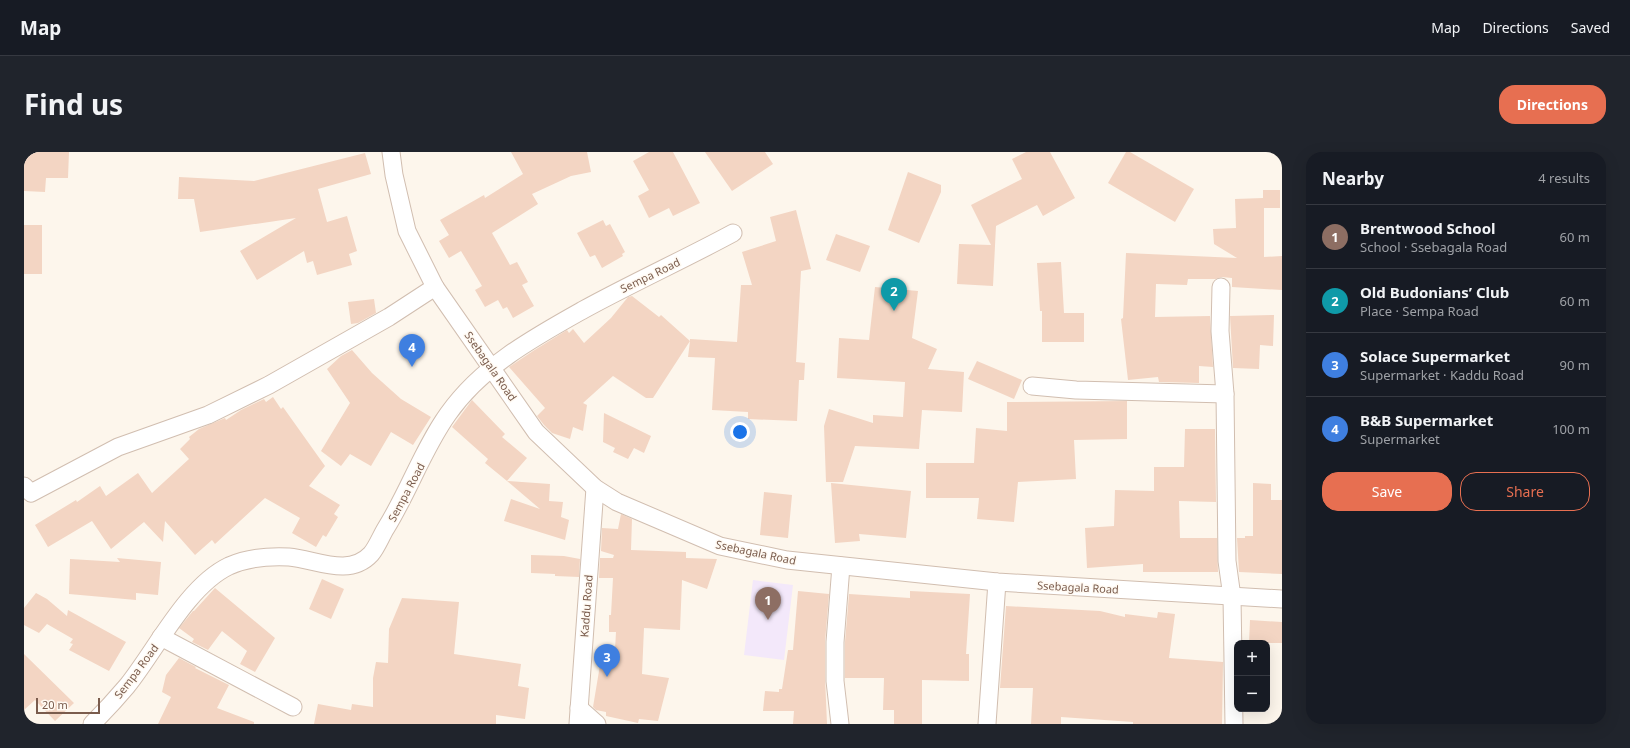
<!DOCTYPE html>
<html lang="en">
<head>
<meta charset="utf-8">
<style>
	:root { --surface:#171b24; --page:#20242c; --text:#f1f3f6; --muted:#9ea1a6; --line:#363941; --accent:#e76f51 }
	body { margin:0; font-family:"Noto Sans",sans-serif; background:var(--page); color:var(--text) }
	.controls { position:absolute; right:12px; bottom:12px; display:grid; overflow:hidden; border-radius:8px; box-shadow:0 4px 16px #0002 }
	.controls button { width:36px; height:36px; display:grid; place-items:center; padding:0; border:0; border-bottom:1px solid var(--line); background:var(--surface); color:var(--text); font:20px sans-serif }
	.scale { position:absolute; left:12px; bottom:10px; width:64px; box-sizing:border-box; padding-left:4px; border:2px solid #7a5c4d; border-top:0; font-size:11px; line-height:14px; white-space:nowrap; color:#7a5c4d; -webkit-text-stroke:3px #fffaf3; paint-order:stroke }
	.you { position:absolute; left:716px; top:280px; width:14px; height:14px; margin:-10px; border:3px solid #fff; border-radius:50%; background:#1a73e8; box-shadow:0 0 0 6px #1a73e833 }
	.badge { display:grid; place-items:center; width:26px; height:26px; border-radius:50%; background:var(--accent); color:#fff; font-size:13px; font-weight:700 }
	.pin { position:absolute; translate:-50% -33px; filter:drop-shadow(0 1px 2px #0008) }
	.pin::after { content:''; position:absolute; top:21px; width:14px; height:12px; background:inherit; clip-path:polygon(0 0,100% 0,50% 100%) }
	.list { margin:0; padding:0; list-style:none }
	h2 { display:flex; justify-content:space-between; align-items:center; height:52px; margin:0; padding:0 16px; font-size:17px }
	h2 small { font-size:13px; font-weight:400; color:var(--muted) }
	.list li { display:grid; grid-template-columns:26px 1fr auto; gap:12px; align-items:center; box-sizing:border-box; height:64px; padding:0 16px; border-top:1px solid var(--line) }
	.list b { display:block; font-size:15px; white-space:nowrap }
	.list p { margin:0; font-size:13px; white-space:nowrap; color:var(--muted) }
	.list em { font-size:13px; font-style:normal; color:var(--muted) }
	.actions { display:flex; gap:8px; padding:12px 16px }
	.actions a { flex:1; padding:9px 0; border:1px solid var(--accent); border-radius:16px; text-align:center; font-size:14px; color:var(--accent) }
	.actions .main { background:var(--accent); color:#fff }
	.map { position:relative; flex:none; width:1258px; height:572px; overflow:hidden; border-radius:16px }
	header { display:flex; align-items:center; gap:24px; box-sizing:border-box; height:56px; padding:0 20px; background:var(--surface); border-bottom:1px solid var(--line) }
	header strong { font-size:19px }
	nav { display:flex; gap:22px; margin-inline-start:auto; font-size:14px }
	.intro { display:flex; align-items:center; justify-content:space-between; box-sizing:border-box; height:96px; padding:0 24px }
	h1 { margin:0; font-size:28px }
	.button { padding:10px 18px; border-radius:16px; background:var(--accent); color:#fff; font-size:14px; font-weight:700 }
	main { display:flex; gap:24px; padding:0 24px }
	aside { flex:1; background:var(--surface); border-radius:16px; box-shadow:0 4px 16px #0002 }
	.map>svg:first-child { display:block }
	.education { fill:#f3e8fa }
	.building { fill:#f3d5c3 }
	.lines { fill:none; stroke-linecap:round; stroke-linejoin:round }
	.minor-casing { stroke:#d1beb0; stroke-width:19 }
	.minor { stroke:#fff; stroke-width:17 }
	.labels { text-anchor:middle; dominant-baseline:central; stroke-width:3; stroke-linejoin:round; paint-order:stroke }
	.street-label { font-size:11px; fill:#7a5c4d; stroke:#fffaf3 }
</style>
</head>
<body>
<header>
<strong>Map</strong>
<nav><a>Map</a><a>Directions</a><a>Saved</a></nav>
</header>
<div class="intro"><h1>Find us</h1><a class="button">Directions</a></div>
<main>
<div class="map">
<svg width="1258" height="572" viewBox="0 0 1258 572">
	<rect width="100%" height="100%" fill="#fdf6ec"/>
	<polygon class="education" points="729,428 769,433 760,508 720,503"/>
	<g class="building">
		<polygon points="0,0 45,0 44,26 22,26 21,40 0,39"/>
		<polygon points="487,0 563,0 567,20 547,24 508,42 514,52 468,81 486,113 493,110 504,130 498,133 510,154 489,166 483,155 479,157 474,148 461,155 451,138 458,134 437,99 425,106 415,89 425,83 416,68 460,43 461,46 499,22"/>
		<polygon points="625,0 649,0 676,51 649,64 645,56 625,66 614,44 625,38 609,9"/>
		<polygon points="681,0 741,0 749,12 708,39"/>
		<polygon points="1002,0 1026,0 1051,46 1019,64 1013,53 972,74 969,134 933,132 935,92 967,93 947,53 998,27 988,7"/>
		<polygon points="1102,0 1106,0 1170,37 1151,70 1084,31"/>
		<polygon points="341,1 347,22 294,37 303,70 323,64 333,99 325,102 328,113 293,123 289,109 283,111 280,99 233,128 216,99 272,66 176,80 170,47 154,47 155,25 230,29"/>
		<polygon points="884,20 917,33 917,40 895,91 864,78"/>
		<polygon points="1239,38 1256,38 1256,56 1240,56 1240,105 1258,104 1258,138 1208,135 1208,126 1198,125 1192,127 1164,127 1163,133 1132,132 1131,165 1186,164 1189,215 1175,214 1175,231 1135,230 1134,225 1104,228 1097,167 1099,166 1102,101 1213,106 1190,92 1189,77 1212,76 1211,47 1239,46"/>
		<polygon points="772,58 787,117 777,119 772,210 781,211 780,228 775,228 773,269 724,267 724,260 688,258 691,206 664,205 666,189 629,246 622,246 589,224 559,251 563,253 559,279 549,275 546,287 528,281 520,273 513,264 521,256 485,215 509,199 543,178 545,181 549,177 560,191 587,166 604,145 608,144 635,165 637,163 666,189 666,187 713,190 717,133 728,133 718,100 752,89 746,65"/>
		<polygon points="579,68 582,74 586,72 601,100 598,102 599,104 578,116 571,103 566,105 553,81"/>
		<rect x="0" y="73" width="18" height="49"/>
		<polygon points="812,82 846,94 836,120 802,108"/>
		<polygon points="1037,110 1040,161 1060,161 1060,190 1018,190 1018,159 1016,159 1013,111"/>
		<polygon points="851,135 894,139 888,186 913,197 904,217 940,220 938,260 898,258 895,297 831,294 819,330 802,330 800,274 805,257 849,271 849,263 879,265 881,230 813,226 815,186 845,188"/>
		<polygon points="350,147 352,161 334,171 327,172 324,150"/>
		<polygon points="1250,163 1249,194 1236,193 1235,217 1209,216 1206,164"/>
		<polygon points="328,198 348,221 377,247 407,265 389,293 367,280 347,314 326,302 317,314 297,299 326,251 303,217 317,204"/>
		<polygon points="953,209 998,228 990,247 944,227"/>
		<polygon points="249,245 257,257 259,255 301,314 285,334 316,353 310,362 314,365 302,385 299,383 292,395 268,381 276,366 241,346 191,392 188,388 171,403 141,369 139,390 120,370 87,397 68,369 24,395 11,373 52,348 53,350 76,334 82,344 114,321 128,341 165,307 156,297 166,287 165,285 175,277 201,266 202,268 217,258 240,247 242,250"/>
		<polygon points="448,248 481,282 478,285 503,306 483,329 461,311 464,307 428,275"/>
		<polygon points="1103,249 1103,287 1050,288 1052,327 994,330 990,370 953,367 955,346 902,346 902,311 950,311 952,276 983,279 983,250"/>
		<polygon points="580,261 627,284 620,301 610,296 604,307 589,300 591,296 579,290"/>
		<polygon points="1161,277 1191,277 1192,350 1155,349 1156,386 1193,386 1194,420 1119,420 1119,412 1063,416 1061,376 1090,374 1091,338 1130,339 1130,315 1160,315"/>
		<polygon points="483,329 526,332 525,349 539,350 537,365 545,368 541,388 480,369 487,347 516,357"/>
		<polygon points="807,331 887,339 882,386 835,382 836,389 811,391"/>
		<polygon points="1229,331 1247,332 1247,348 1258,348 1258,422 1215,420 1213,386 1221,386 1221,384 1229,384"/>
		<polygon points="740,340 768,343 764,386 736,383"/>
		<polygon points="597,362 608,367 607,398 662,400 662,406 693,407 683,437 658,428 656,478 620,476 618,522 645,526 634,569 615,567 614,571 582,564 582,560 572,558 569,555 576,513 590,516 592,480 585,480 585,463 587,463 589,426 575,426 576,406 589,406 590,403 577,399 578,376 594,377"/>
		<polygon points="507,403 540,404 556,407 555,425 531,424 531,422 507,421"/>
		<polygon points="93,406 137,410 134,443 112,441 112,448 45,442 46,407 96,410"/>
		<polygon points="298,427 320,437 307,467 285,457"/>
		<polygon points="191,436 251,486 231,520 216,512 223,499 198,479 184,498 168,490 170,487 155,476 169,459 170,459"/>
		<polygon points="774,439 805,442 801,490 801,525 803,572 769,572 770,559 739,559 741,539 755,540 755,537 758,537 764,498 769,498"/>
		<polygon points="886,439 946,442 942,502 945,502 945,529 898,528 898,572 870,572 870,558 859,558 860,526 821,526 821,490 825,442 886,446"/>
		<polygon points="12,441 23,447 43,464 44,458 102,490 85,519 45,498 49,492 46,491 49,487 23,472 15,481 0,473 0,456"/>
		<polygon points="378,446 435,450 430,502 497,512 494,534 505,536 501,567 472,563 472,572 290,572 294,552 327,558 328,552 349,555 349,526 352,510 364,511 365,477"/>
		<polygon points="982,454 1076,459 1101,465 1101,462 1133,466 1134,460 1151,462 1145,506 1199,510 1198,572 1109,572 1109,570 1037,565 1037,572 1007,572 1009,536 976,536"/>
		<polygon points="1226,468 1258,470 1258,491 1225,491"/>
		<polygon points="0,502 50,551 31,569 11,548 0,558"/>
		<polygon points="155,506 172,515 171,516 205,533 193,556 230,570 230,572 134,572 147,545 138,540 142,523"/>
	</g>
	<g class="lines">
		<g class="minor-casing">
			<g id="minor">
				<polyline points="367,0 370,23 383,79 411,135 512,280 571,336 593,350 696,394 763,408 973,430 1258,447"/>
				<polyline points="1197,135 1196,179 1201,242 1203,409 1208,445 1210,572"/>
				<polyline points="1008,234 1052,238 1201,242"/>
				<polyline points="0,334 7,341 94,295 184,263 245,233 365,165 411,135"/>
				<polyline points="137,485 269,555"/>
				<polyline points="555,556 573,572"/>
				<path d="M68,572C80,560 92,547 103,534C132,498 163,434 205,414C223,406 245,404 265,405C291,407 325,426 347,402C353,395 357,384 362,376C385,339 399,297 424,262C458,214 509,186 559,158C608,131 659,108 709,81"/>
				<polyline points="554,572 571,336"/>
				<polyline points="816,572 811,529 811,490 817,414"/>
				<polyline points="963,572 973,430"/>
			</g>
		</g>
		<use href="#minor" class="minor"/>
	</g>
	<g class="labels">
		<g class="street-label">
			<text transform="translate(626 123) rotate(-26)">Sempa Road</text>
			<text transform="translate(467 214) rotate(55)">Ssebagala Road</text>
			<text transform="translate(382 340) rotate(-62)">Sempa Road</text>
			<text transform="translate(732 400) rotate(12)">Ssebagala Road</text>
			<text transform="translate(1054 435) rotate(3)">Ssebagala Road</text>
			<text transform="translate(562 454) rotate(-86)">Kaddu Road</text>
			<text transform="translate(112 519) rotate(-53)">Sempa Road</text>
		</g>
	</g>
</svg>
<div class="controls">
<button>+</button>
<button>−</button>
</div>
<div class="scale">20 m</div>
<div class="you"></div>
<div class="pin badge" style="left:744px;top:468px;background:#8d6e63">1</div>
<div class="pin badge" style="left:870px;top:159px;background:#0f9aa8">2</div>
<div class="pin badge" style="left:583px;top:525px;background:#3f7fe0">3</div>
<div class="pin badge" style="left:388px;top:215px;background:#3f7fe0">4</div>
</div>
<aside>
<h2>Nearby<small>4 results</small></h2>
<ul class="list">
<li><span class="badge" style="background:#8d6e63">1</span><div><b>Brentwood School</b><p>School · Ssebagala Road</p></div><em>60 m</em></li>
<li><span class="badge" style="background:#0f9aa8">2</span><div><b>Old Budonians’ Club</b><p>Place · Sempa Road</p></div><em>60 m</em></li>
<li><span class="badge" style="background:#3f7fe0">3</span><div><b>Solace Supermarket</b><p>Supermarket · Kaddu Road</p></div><em>90 m</em></li>
<li><span class="badge" style="background:#3f7fe0">4</span><div><b>B&amp;B Supermarket</b><p>Supermarket</p></div><em>100 m</em></li>
</ul>
<div class="actions"><a class="main">Save</a><a>Share</a></div>
</aside>
</main>
</body>
</html>
